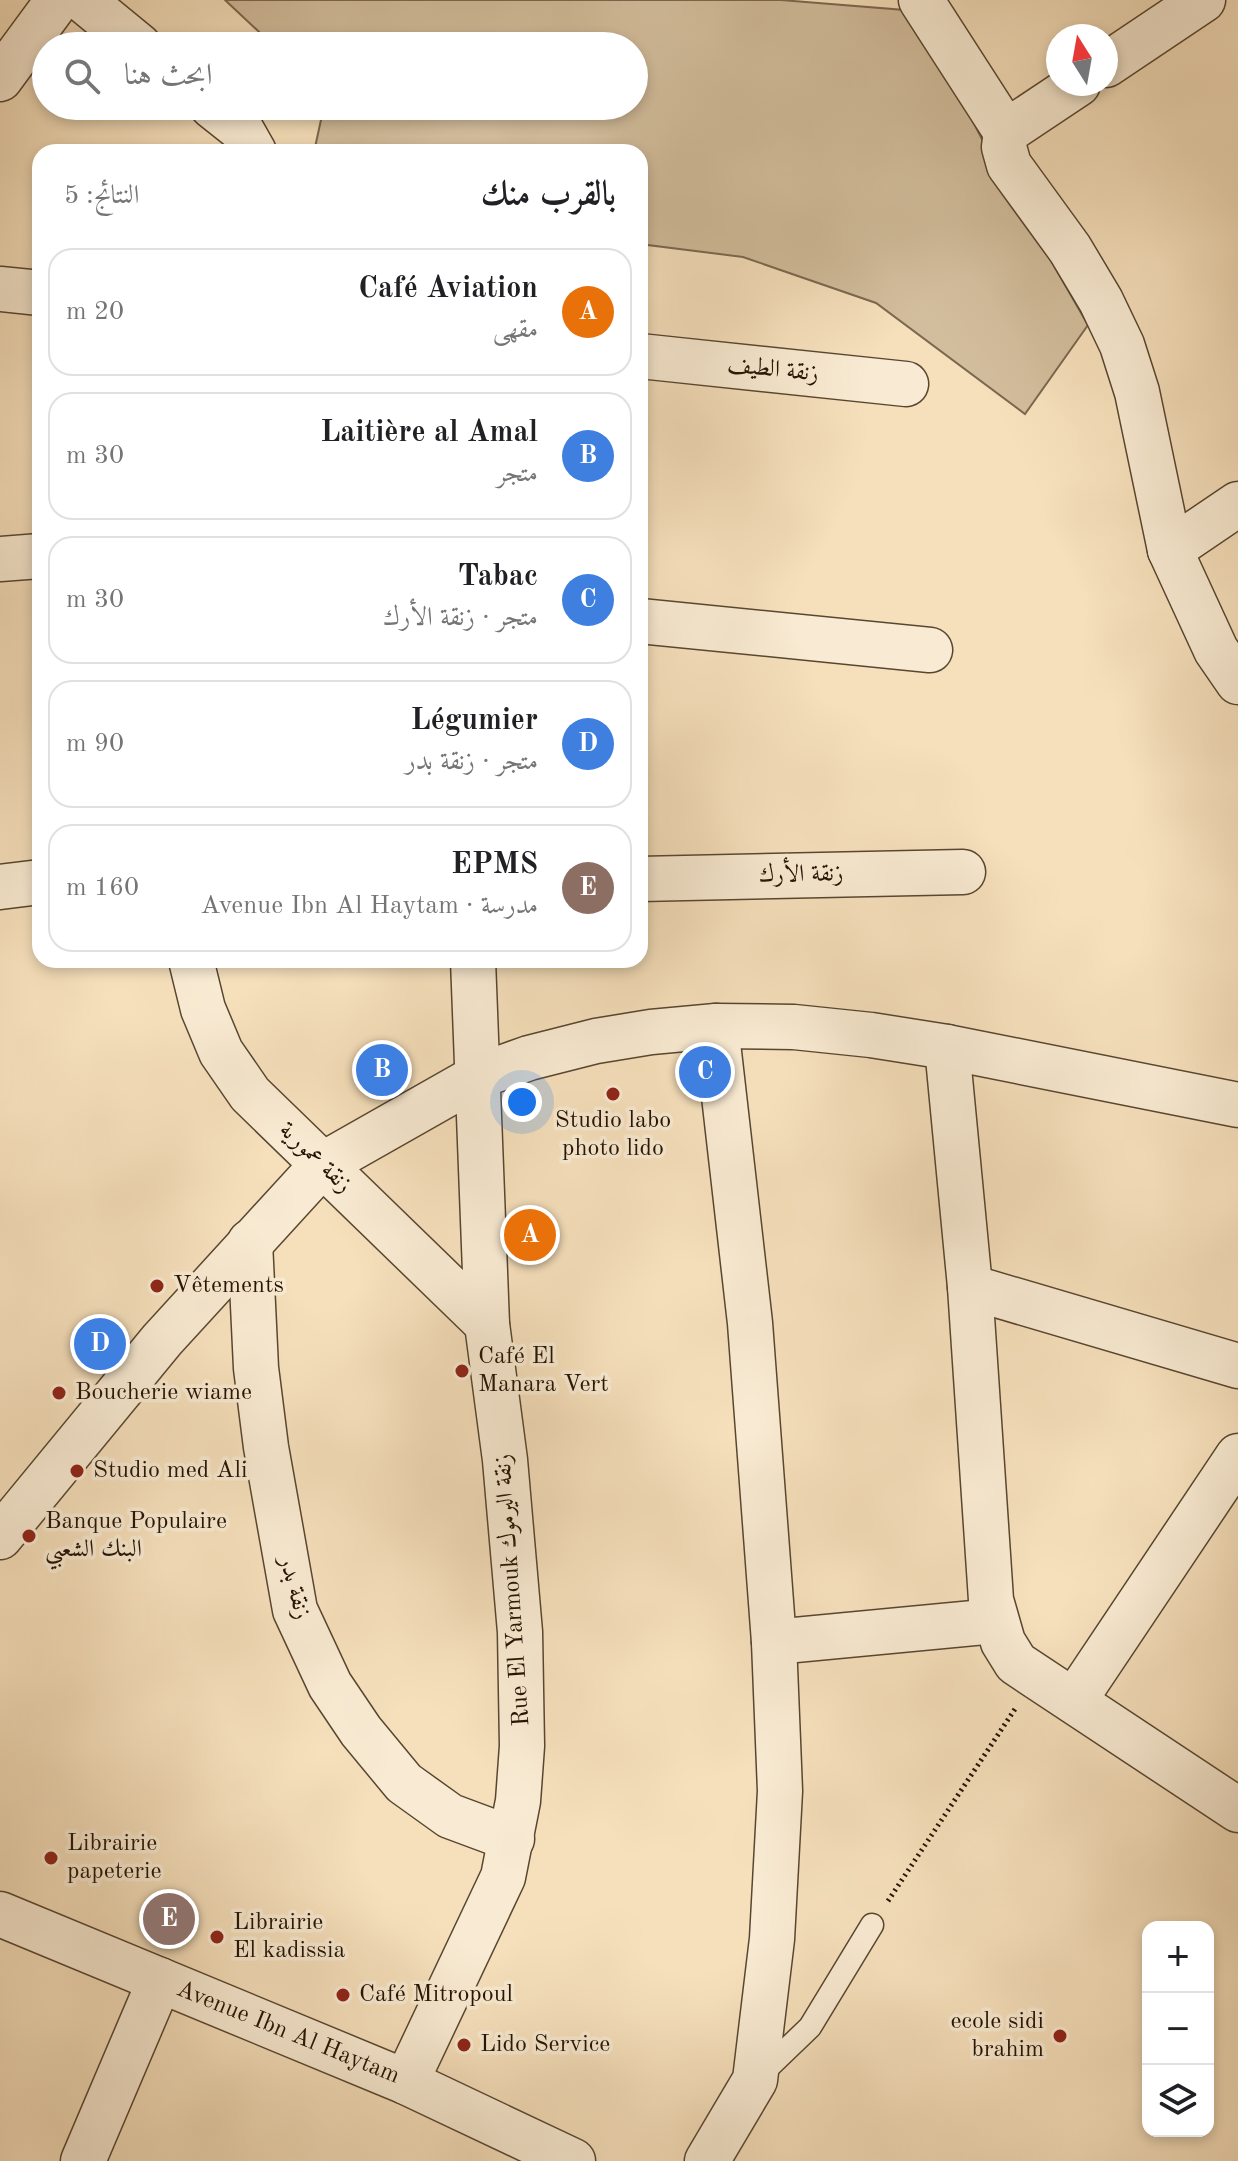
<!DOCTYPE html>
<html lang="ar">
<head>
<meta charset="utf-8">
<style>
	:root { --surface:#fff; --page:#f6f6f6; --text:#202124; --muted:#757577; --line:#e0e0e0; --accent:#8f2418 }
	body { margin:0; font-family:"Old Standard TT",Amiri,serif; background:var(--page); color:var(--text); direction:rtl }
	.controls { position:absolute; right:24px; bottom:24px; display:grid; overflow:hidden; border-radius:16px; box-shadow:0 4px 12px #0003 }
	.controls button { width:72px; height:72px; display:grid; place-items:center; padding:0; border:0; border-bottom:2px solid var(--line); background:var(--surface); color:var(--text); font:40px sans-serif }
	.compass { position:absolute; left:1046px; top:24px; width:72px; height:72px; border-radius:50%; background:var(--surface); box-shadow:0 4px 12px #0003; rotate:349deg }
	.you { position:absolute; left:522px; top:1102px; width:28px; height:28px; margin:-20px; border:6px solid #fff; border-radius:50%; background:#1a73e8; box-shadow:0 0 0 12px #1a73e833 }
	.badge { display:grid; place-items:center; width:52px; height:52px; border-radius:50%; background:var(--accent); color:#fff; font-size:26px; font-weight:700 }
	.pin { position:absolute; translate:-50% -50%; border:4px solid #fff; box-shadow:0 2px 8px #0006 }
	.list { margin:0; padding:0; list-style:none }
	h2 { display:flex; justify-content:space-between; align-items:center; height:104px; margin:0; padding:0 32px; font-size:34px }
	h2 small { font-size:26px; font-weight:400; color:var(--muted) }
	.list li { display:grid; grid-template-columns:52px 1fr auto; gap:24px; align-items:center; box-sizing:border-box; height:128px; margin:0 16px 16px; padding:0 16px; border:2px solid var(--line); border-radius:24px }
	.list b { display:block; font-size:30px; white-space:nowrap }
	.list p { margin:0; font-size:26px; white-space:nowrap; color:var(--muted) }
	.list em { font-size:26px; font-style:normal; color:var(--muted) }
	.icon { flex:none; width:44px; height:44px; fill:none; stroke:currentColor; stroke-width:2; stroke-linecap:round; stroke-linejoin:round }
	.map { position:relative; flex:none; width:1238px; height:2161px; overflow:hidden; direction:ltr }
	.search { position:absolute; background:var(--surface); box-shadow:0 4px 12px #0003; left:32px; top:32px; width:616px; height:88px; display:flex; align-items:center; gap:20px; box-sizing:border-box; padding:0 28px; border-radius:44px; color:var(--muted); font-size:30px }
	.panel { position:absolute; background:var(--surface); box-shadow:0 4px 12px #0003; left:32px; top:144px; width:616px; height:824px; border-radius:24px; direction:rtl }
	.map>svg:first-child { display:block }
	.green { fill:#d2bd9c; stroke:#7b684f; stroke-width:2 }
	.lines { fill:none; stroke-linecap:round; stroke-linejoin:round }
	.service-casing { stroke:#584630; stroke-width:25 }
	.minor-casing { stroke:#584630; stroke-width:47 }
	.tertiary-casing { stroke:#584630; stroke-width:47 }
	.path { stroke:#241202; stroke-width:5; stroke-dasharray:2 4; stroke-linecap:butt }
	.service { stroke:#f9ebd3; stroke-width:22 }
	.minor { stroke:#f9ebd3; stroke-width:44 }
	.tertiary { stroke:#f9ebd3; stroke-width:44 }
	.poi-dot { fill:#8f2418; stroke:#f9ebd3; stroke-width:3 }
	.labels { text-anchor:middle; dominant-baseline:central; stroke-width:7; stroke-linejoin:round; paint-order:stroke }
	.street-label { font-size:24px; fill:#241202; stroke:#f9ebd3 }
	.poi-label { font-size:24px; fill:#241202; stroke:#f9ebd3; text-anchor:start }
</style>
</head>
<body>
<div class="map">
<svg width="1238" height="2161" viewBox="0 0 1238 2161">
	<rect width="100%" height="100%" fill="#f6e0bc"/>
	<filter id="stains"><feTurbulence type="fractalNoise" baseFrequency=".0025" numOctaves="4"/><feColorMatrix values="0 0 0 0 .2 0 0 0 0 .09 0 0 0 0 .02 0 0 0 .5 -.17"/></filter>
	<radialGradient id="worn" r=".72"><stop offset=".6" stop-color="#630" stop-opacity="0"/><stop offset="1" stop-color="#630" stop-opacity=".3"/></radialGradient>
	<polygon class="green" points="225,0 781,0 917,11 989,153 1088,325 1025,414 876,303 743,257 640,244 640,152 314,152 324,106 634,106 634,46 274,46"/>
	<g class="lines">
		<g class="service-casing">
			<polyline id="service" points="759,2076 810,2027 872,1925"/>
		</g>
		<g class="minor-casing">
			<g id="minor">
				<polyline points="83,0 139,46"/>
				<polyline points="921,0 1006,132 1078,84"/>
				<polyline points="1106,65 1203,0"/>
				<polyline points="0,79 58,0"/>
				<polyline points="212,106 241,129 254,152"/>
				<polyline points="1006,132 1004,147 1009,165 1070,249 1101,301 1122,345 1137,392 1170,550 1216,650 1238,682"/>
				<polyline points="0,289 40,293"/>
				<polyline points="640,356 906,384"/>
				<polyline points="1170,550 1238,504"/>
				<polyline points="0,559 40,556"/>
				<polyline points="640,621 930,650"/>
				<polyline points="640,879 963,872"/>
				<polyline points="0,887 40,882"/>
				<polyline points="191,960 203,1009 221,1052 250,1094 487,1324"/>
				<polyline points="947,1047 970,1287 991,1600 1003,1642 1016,1663 1238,1810"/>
				<polyline points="250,1242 256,1368 266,1447 295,1610 330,1685 361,1731 404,1783 450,1816 512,1839"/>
				<polyline points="970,1287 1238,1366"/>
				<polyline points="774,1642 995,1621"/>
				<polyline points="1074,1701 1238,1456"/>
				<polyline points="406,2082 503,1877 518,1801 522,1746 520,1632 505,1460 487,1324 473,960"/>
				<polyline points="83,2161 160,1980"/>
				<polyline points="707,2161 755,2080 772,1939 780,1791 774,1642 750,1323 716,1026"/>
			</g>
		</g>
		<g class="tertiary-casing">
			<g id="tertiary">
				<polyline points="0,1537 162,1340 322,1165 479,1076 529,1058 596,1041 651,1032 716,1026 794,1027 871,1035 947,1047 1238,1105"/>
				<polyline points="0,1914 406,2082 573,2161"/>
			</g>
		</g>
		<polyline class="path" points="888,1901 1015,1709"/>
		<use href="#service" class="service"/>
		<use href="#minor" class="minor"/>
		<use href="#tertiary" class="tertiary"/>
	</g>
	<g class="poi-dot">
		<circle cx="613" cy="1094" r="8"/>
		<circle cx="157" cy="1286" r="8"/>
		<circle cx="462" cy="1371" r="8"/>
		<circle cx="59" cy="1393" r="8"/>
		<circle cx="77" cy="1471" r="8"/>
		<circle cx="29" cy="1536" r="8"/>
		<circle cx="51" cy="1858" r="8"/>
		<circle cx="217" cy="1937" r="8"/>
		<circle cx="343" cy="1995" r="8"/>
		<circle cx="1060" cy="2036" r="8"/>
		<circle cx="464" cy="2045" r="8"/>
	</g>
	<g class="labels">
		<g class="street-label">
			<text transform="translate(773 370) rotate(6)">زنقة الطيف</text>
			<text transform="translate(801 875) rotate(-1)">زنقة الأرك</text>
			<text transform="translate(315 1158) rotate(44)">زنقة عمورية</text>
			<text transform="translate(294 1588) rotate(75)">زنقة بدر</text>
			<text transform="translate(513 1590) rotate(-94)">Rue El Yarmouk زنقة اليرموك</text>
			<text transform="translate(288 2033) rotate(22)">Avenue Ibn Al Haytam</text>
		</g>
		<g class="poi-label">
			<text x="613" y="1121" text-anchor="middle">Studio labo<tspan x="613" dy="28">photo lido</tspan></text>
			<text x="173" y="1286">Vêtements</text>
			<text x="478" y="1357">Café El<tspan x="478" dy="28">Manara Vert</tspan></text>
			<text x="75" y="1393">Boucherie wiame</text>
			<text x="93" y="1471">Studio med Ali</text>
			<text x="45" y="1522">Banque Populaire<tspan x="45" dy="28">البنك الشعبي</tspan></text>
			<text x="67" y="1844">Librairie<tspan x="67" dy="28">papeterie</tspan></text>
			<text x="233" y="1923">Librairie<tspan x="233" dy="28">El kadissia</tspan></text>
			<text x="359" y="1995">Café Mitropoul</text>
			<text x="1044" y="2022" text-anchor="end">ecole sidi<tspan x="1044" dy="28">brahim</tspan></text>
			<text x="480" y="2045">Lido Service</text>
		</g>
	</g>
	<rect width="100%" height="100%" filter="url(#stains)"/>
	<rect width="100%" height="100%" fill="url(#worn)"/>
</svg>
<div class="controls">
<button>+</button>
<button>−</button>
<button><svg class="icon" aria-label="layers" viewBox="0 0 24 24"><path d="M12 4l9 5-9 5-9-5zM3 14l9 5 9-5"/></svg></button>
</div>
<svg class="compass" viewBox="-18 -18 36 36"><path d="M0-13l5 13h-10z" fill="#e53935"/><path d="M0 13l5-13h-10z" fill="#757577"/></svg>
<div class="you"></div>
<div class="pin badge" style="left:530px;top:1235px;background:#e8710a">A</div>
<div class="pin badge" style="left:382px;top:1070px;background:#3f7fe0">B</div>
<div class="pin badge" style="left:705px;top:1072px;background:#3f7fe0">C</div>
<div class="pin badge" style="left:100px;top:1344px;background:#3f7fe0">D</div>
<div class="pin badge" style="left:169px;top:1919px;background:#8d6e63">E</div>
<div class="search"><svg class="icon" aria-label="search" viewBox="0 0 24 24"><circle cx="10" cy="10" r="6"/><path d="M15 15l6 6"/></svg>ابحث هنا</div>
<section class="panel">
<h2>بالقرب منك<small>النتائج: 5</small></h2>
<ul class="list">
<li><span class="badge" style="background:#e8710a">A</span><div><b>Café Aviation</b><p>مقهى</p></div><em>20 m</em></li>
<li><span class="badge" style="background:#3f7fe0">B</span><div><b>Laitière al Amal</b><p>متجر</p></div><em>30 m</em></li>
<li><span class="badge" style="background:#3f7fe0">C</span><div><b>Tabac</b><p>متجر · زنقة الأرك</p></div><em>30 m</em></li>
<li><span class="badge" style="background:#3f7fe0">D</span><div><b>Légumier</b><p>متجر · زنقة بدر</p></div><em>90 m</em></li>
<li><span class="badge" style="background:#8d6e63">E</span><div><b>EPMS</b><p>مدرسة · Avenue Ibn Al Haytam</p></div><em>160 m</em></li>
</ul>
</section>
</div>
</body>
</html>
